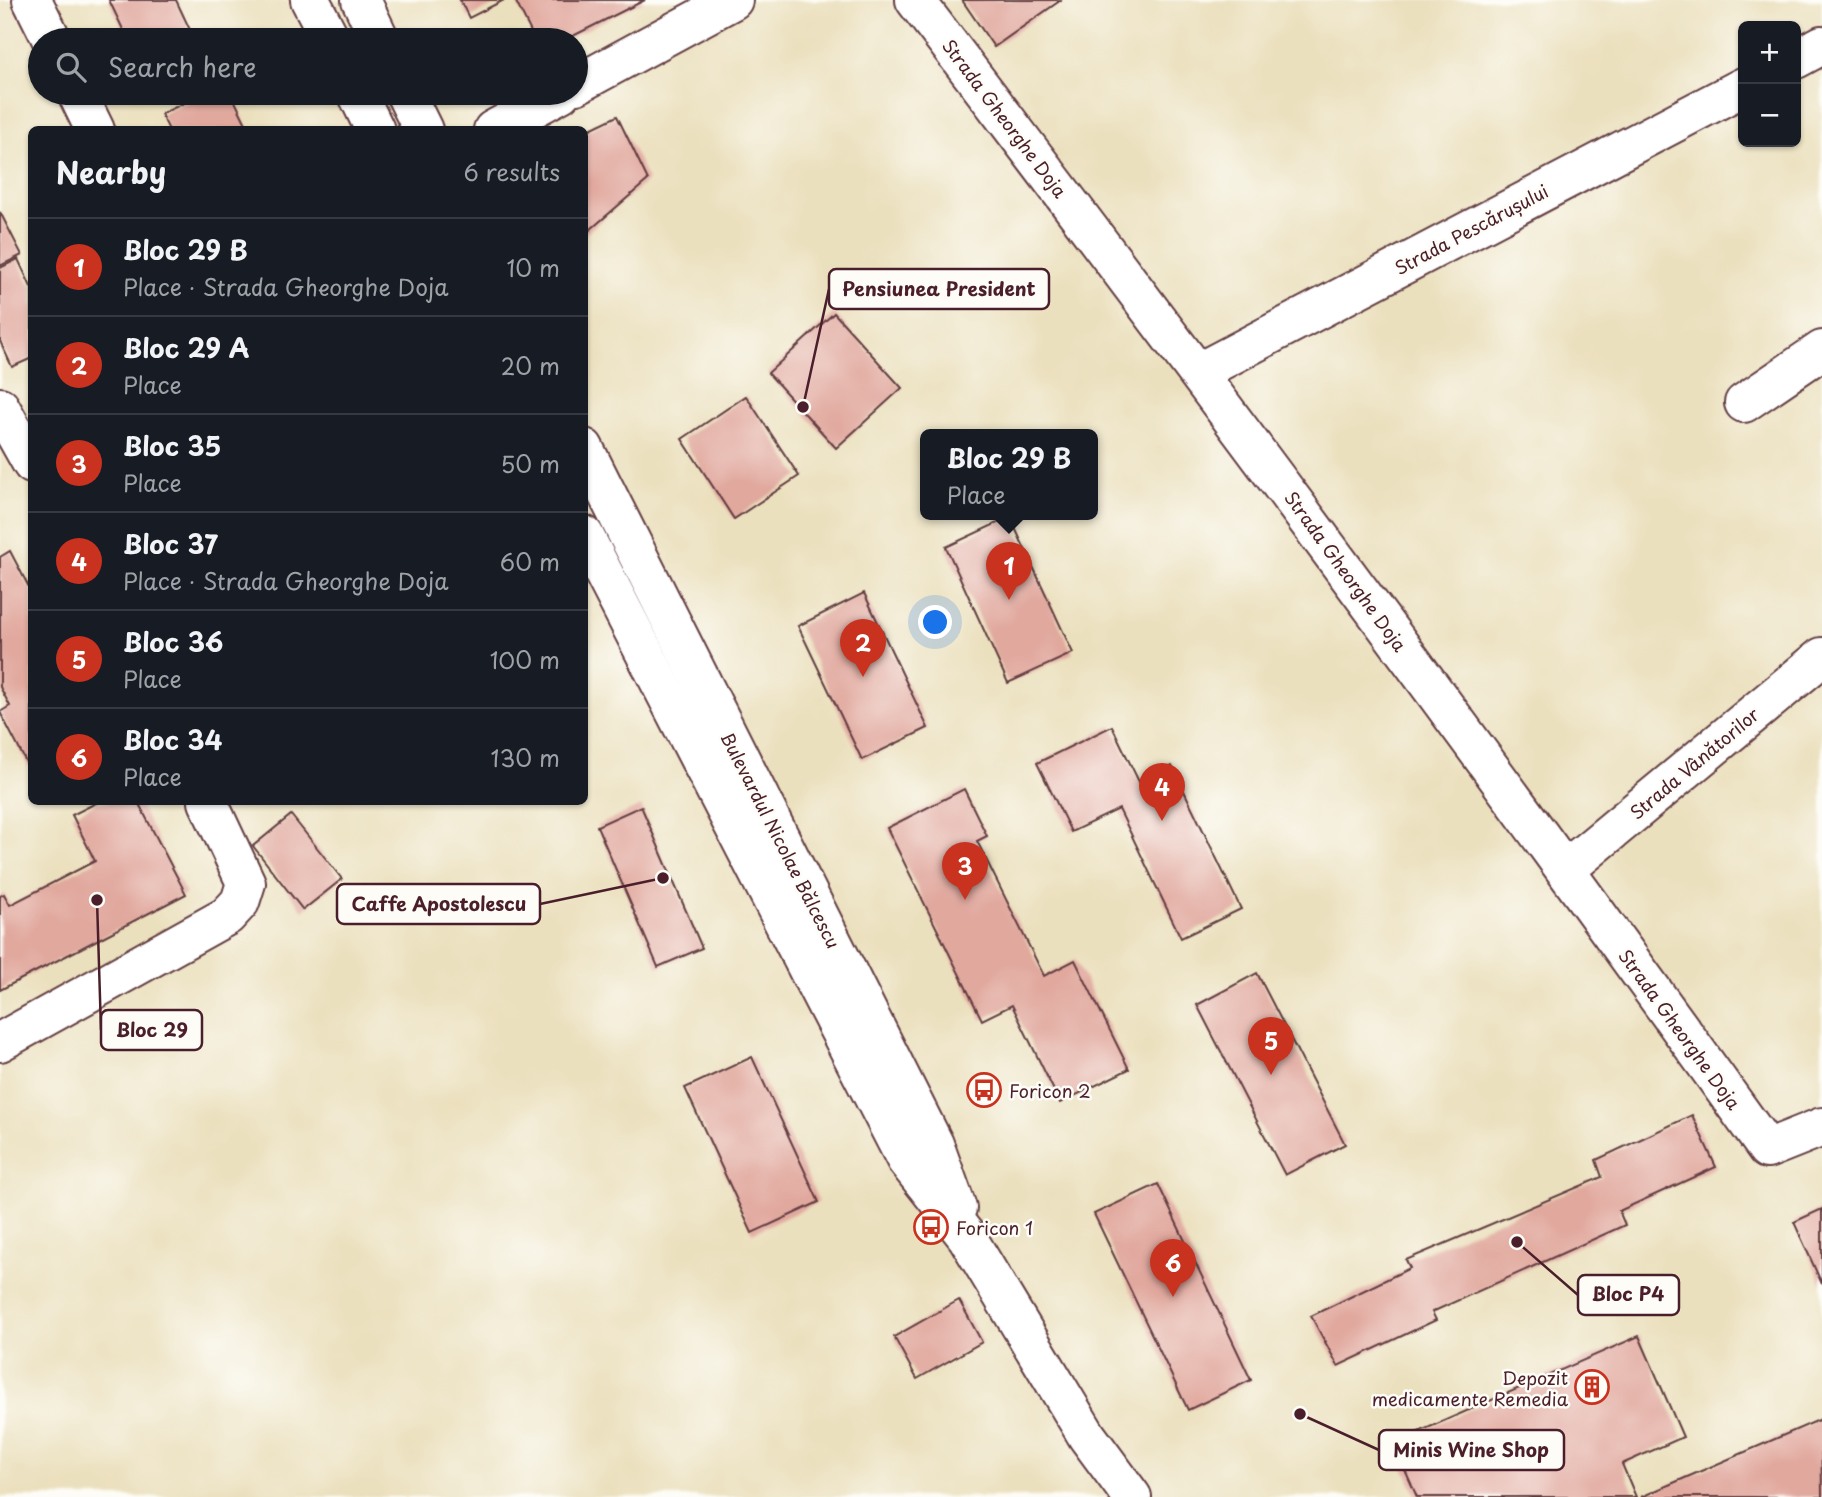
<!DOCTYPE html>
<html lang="en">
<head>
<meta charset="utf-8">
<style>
	:root { --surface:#171b24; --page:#242831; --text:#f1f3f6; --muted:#9ea1a6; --line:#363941; --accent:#c8321e }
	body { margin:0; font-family:"Playpen Sans",sans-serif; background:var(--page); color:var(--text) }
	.controls { position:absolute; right:21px; top:21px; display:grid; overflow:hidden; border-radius:10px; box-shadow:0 2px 5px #0004 }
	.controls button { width:63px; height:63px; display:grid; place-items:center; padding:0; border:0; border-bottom:2px solid var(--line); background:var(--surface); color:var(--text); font:35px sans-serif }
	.you { position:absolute; left:936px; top:623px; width:24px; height:24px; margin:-18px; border:5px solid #fff; border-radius:50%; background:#1a73e8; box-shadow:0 0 0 10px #1a73e833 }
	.badge { display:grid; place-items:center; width:46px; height:46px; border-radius:50%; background:var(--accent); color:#fff; font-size:23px; font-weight:700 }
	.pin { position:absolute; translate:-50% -58px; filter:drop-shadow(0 2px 4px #0008) }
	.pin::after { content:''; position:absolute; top:37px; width:24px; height:21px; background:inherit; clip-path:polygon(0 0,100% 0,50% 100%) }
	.popup { position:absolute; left:920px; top:429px; width:178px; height:91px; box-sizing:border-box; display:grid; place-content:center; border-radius:10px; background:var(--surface); filter:drop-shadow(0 2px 5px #0005); font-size:23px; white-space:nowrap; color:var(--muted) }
	.popup b { font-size:26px; color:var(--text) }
	.popup::after { content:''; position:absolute; left:50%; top:100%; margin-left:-14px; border:14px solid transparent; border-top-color:var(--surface) }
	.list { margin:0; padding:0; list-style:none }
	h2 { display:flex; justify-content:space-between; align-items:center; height:91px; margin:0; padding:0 28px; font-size:30px }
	h2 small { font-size:23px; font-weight:400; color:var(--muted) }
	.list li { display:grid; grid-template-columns:46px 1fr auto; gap:21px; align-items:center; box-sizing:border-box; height:98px; padding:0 28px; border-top:2px solid var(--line) }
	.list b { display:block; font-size:26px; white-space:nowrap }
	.list p { margin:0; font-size:23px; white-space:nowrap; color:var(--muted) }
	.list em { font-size:23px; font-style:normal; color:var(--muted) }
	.icon { flex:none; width:38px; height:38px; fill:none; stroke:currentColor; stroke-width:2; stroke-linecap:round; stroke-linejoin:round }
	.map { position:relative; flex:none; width:1822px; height:1497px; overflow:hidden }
	.search { position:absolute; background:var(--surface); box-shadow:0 2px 5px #0004; left:28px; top:28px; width:560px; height:77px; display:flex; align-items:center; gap:18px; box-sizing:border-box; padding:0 24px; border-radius:38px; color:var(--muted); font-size:26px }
	.panel { position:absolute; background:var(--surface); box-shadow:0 2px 5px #0004; left:28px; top:126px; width:560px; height:679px; border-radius:10px }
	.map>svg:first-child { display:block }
	.building { fill:#e1a89e }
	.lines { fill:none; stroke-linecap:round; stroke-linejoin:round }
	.minor-casing { stroke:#623c41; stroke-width:42 }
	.secondary-casing { stroke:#623c41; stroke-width:42 }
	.minor { stroke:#fff; stroke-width:38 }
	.secondary { stroke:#fff; stroke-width:38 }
	.labels { text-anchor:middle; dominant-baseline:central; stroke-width:5; stroke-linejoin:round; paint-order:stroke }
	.street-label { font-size:18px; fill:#4a1f2b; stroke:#fdfcf7 }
	.poi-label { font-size:18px; fill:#4a1f2b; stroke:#fdfcf7; text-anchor:start }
	.leader { fill:none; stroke:#4a1f2b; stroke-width:2.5 }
	.callout-dot { fill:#4a1f2b; stroke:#fdfcf7; stroke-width:2.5 }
	.callout { fill:#fdfcf7; stroke:#4a1f2b; stroke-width:2.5 }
	.callout-label { font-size:19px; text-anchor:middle; font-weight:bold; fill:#4a1f2b }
</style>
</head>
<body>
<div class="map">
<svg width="1822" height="1497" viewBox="0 0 1822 1497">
	<rect width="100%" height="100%" fill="#fdfcf7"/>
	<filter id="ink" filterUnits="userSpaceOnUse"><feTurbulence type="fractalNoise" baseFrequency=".0143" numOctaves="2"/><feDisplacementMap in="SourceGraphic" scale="14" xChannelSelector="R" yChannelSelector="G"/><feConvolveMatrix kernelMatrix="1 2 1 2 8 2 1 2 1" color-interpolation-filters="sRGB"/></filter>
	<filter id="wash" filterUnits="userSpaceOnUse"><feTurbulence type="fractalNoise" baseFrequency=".00686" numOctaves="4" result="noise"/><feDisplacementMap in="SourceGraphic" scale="28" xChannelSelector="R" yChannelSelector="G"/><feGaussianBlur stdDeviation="1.57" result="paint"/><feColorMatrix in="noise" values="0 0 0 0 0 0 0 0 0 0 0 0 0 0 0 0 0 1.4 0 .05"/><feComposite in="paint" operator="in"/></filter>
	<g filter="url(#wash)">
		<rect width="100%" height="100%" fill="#ebe0be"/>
		<g id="blocks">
			<g class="building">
				<polygon points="109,0 176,0 191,32 174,40 128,40"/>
				<polygon points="460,0 504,0 469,18"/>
				<polygon points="515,0 645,0 565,40 535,40"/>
				<polygon points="962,0 1061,0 994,47"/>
				<polygon points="205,93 231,93 249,130 169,130 161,114"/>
				<polygon points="617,116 648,180 584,235 584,132"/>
				<polygon points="0,212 22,255 0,266"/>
				<polygon points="18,259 32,289 32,358 12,367 0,341 0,268"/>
				<polygon points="834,313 902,388 836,448 768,373"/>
				<polygon points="746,396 799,476 734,519 682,439"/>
				<polygon points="1010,517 1073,653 1008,683 946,547"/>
				<polygon points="10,551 32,593 32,764 28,766 0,712 10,706 0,687 0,557"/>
				<polygon points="864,593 928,728 862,760 798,626"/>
				<polygon points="1112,726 1139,782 1172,766 1241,909 1181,938 1119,809 1071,832 1037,763"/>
				<polygon points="964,789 987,836 977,841 1044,976 1075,960 1129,1069 1060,1103 1012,1005 982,1020 887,828"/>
				<polygon points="98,802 138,802 186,894 0,990 0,896 4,894 10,905 95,861 72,815"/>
				<polygon points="641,806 702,948 658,967 597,826"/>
				<polygon points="291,815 342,879 303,910 253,846"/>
				<polygon points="1257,973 1345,1144 1285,1175 1197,1005"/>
				<polygon points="752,1057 819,1202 752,1233 685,1088"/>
				<polygon points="1692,1115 1716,1167 1619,1211 1625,1225 1432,1312 1436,1320 1338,1366 1311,1316 1410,1268 1406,1260 1602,1177 1596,1160"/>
				<polygon points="1158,1184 1251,1380 1188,1410 1094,1214"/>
				<polygon points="1822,1209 1822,1284 1794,1222"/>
				<polygon points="959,1300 982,1342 917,1379 894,1337"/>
				<polygon points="1639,1336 1683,1437 1622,1464 1636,1497 1417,1497 1393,1443"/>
				<polygon points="1821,1419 1822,1497 1641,1497"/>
			</g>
		</g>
	</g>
	<g filter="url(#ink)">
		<use href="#blocks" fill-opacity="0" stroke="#623c41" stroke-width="2"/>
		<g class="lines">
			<g class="minor-casing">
				<g id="minor">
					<polyline points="32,0 52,40"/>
					<path d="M915,0C1205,379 1489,762 1767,1149L1822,1127"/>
					<polyline points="1796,59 1822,45"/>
					<polyline points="576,85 733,0"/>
					<polyline points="77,93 95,130"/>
					<polyline points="493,130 561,93"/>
					<polyline points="1199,372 1743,87"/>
					<polyline points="1744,403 1822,350"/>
					<polyline points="0,407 32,464"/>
					<polyline points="1566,869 1822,657"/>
					<polyline points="0,1042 227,916 240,902 246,883 208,802"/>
				</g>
			</g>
			<g class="secondary-casing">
				<g id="secondary">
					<polyline points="310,0 331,40"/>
					<polyline points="361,0 380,40"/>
					<polyline points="357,93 375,130"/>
					<polyline points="405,93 423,130"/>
					<polyline points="584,448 934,1144 957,1208"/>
					<polyline points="584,535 906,1160 967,1237 1087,1436 1132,1497"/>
				</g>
			</g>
			<use href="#minor" class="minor"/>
			<use href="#secondary" class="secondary"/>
		</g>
	</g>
	<defs>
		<g id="bus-ring" transform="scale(1.75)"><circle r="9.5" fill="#fdfcf7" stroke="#c8321e" stroke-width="1.5"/><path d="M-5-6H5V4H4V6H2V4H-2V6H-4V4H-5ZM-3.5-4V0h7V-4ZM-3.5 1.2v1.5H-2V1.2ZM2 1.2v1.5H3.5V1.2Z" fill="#c8321e"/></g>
		<g id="building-ring" transform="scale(1.75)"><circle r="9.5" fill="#fdfcf7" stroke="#c8321e" stroke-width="1.5"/><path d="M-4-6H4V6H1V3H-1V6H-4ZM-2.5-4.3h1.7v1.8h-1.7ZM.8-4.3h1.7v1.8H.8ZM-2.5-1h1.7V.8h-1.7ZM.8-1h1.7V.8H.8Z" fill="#c8321e"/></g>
	</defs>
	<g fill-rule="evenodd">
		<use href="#bus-ring" x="984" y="1090"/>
		<use href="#bus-ring" x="931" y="1227"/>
		<use href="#building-ring" x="1592" y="1387"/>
	</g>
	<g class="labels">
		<g class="street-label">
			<text transform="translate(1005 118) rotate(53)">Strada Gheorghe Doja</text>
			<text transform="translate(1471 229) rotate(-28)">Strada Pescărușului</text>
			<text transform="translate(1346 571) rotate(54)">Strada Gheorghe Doja</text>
			<text transform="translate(1694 763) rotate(-40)">Strada Vânătorilor</text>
			<text transform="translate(781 840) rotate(63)">Bulevardul Nicolae Bălcescu</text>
			<text transform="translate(1680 1029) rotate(54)">Strada Gheorghe Doja</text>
		</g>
		<g class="poi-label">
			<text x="1009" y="1090">Foricon 2</text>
			<text x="956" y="1227">Foricon 1</text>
			<text x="1568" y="1377" text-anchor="end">Depozit<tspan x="1568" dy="21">medicamente Remedia</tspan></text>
		</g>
	</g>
	<path class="leader" d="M803 407L829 289M663 878L540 904M97 900L101 1030M1517 1242L1578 1295M1300 1414L1379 1450"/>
	<g class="callout-dot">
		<circle cx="803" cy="407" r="7"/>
		<circle cx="663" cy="878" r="7"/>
		<circle cx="97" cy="900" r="7"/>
		<circle cx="1517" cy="1242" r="7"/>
		<circle cx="1300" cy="1414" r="7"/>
	</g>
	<g class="callout">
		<rect x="829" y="269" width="220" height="40" rx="7"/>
		<rect x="337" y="884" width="203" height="40" rx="7"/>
		<rect x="101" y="1010" width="101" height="40" rx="7"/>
		<rect x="1578" y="1275" width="101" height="40" rx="7"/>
		<rect x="1379" y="1430" width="185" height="40" rx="7"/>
	</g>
	<g class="callout-label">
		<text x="939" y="296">Pensiunea President</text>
		<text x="439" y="911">Caffe Apostolescu</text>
		<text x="152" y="1037">Bloc 29</text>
		<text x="1628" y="1301">Bloc P4</text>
		<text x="1471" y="1457">Minis Wine Shop</text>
	</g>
</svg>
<div class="controls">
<button>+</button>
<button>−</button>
</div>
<div class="you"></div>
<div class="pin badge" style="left:1009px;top:600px">1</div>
<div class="popup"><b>Bloc 29 B</b>Place</div>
<div class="pin badge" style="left:863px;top:677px">2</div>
<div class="pin badge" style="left:965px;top:900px">3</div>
<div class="pin badge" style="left:1162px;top:821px">4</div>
<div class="pin badge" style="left:1271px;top:1075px">5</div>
<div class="pin badge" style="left:1173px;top:1297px">6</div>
<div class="search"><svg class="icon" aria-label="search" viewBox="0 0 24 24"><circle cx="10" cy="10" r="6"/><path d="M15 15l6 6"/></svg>Search here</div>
<section class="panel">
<h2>Nearby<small>6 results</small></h2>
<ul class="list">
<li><span class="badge">1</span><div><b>Bloc 29 B</b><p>Place · Strada Gheorghe Doja</p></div><em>10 m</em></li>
<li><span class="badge">2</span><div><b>Bloc 29 A</b><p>Place</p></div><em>20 m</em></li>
<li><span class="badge">3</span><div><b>Bloc 35</b><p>Place</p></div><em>50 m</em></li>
<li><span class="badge">4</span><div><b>Bloc 37</b><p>Place · Strada Gheorghe Doja</p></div><em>60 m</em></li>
<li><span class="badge">5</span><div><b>Bloc 36</b><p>Place</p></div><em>100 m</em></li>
<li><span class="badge">6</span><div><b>Bloc 34</b><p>Place</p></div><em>130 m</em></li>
</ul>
</section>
</div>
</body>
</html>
